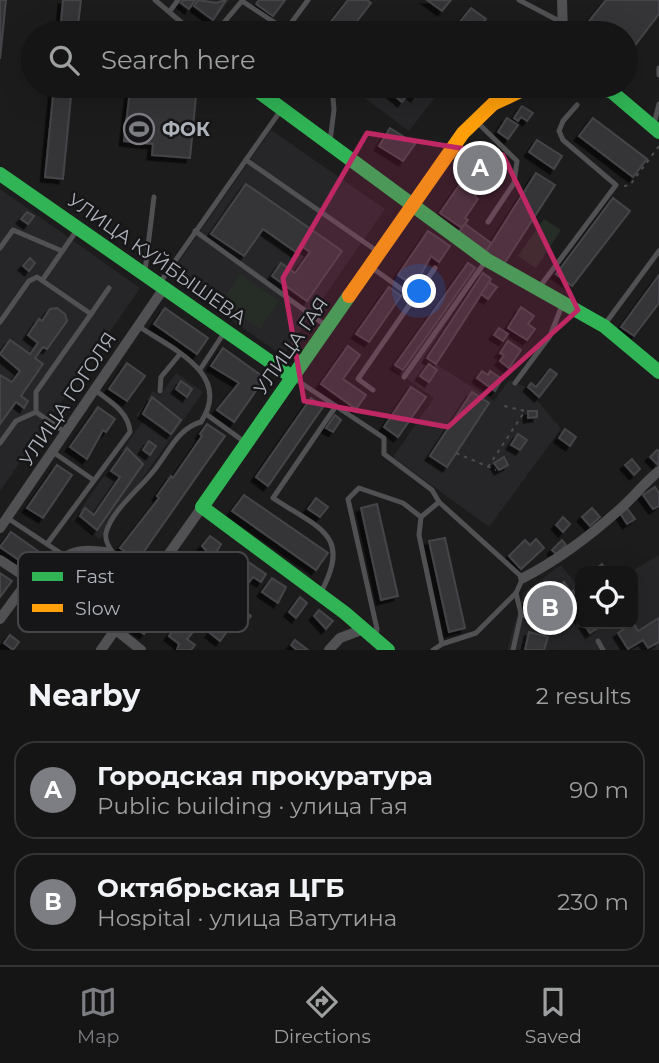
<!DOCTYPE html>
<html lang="en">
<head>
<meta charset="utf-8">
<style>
	:root { --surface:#151515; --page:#1e1e1e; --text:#f1f3f6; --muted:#9d9fa0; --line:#343434; --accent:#7c7e83 }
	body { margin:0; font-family:Montserrat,sans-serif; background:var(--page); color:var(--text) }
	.controls { position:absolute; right:21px; bottom:21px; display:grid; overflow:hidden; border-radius:14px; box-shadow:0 7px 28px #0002 }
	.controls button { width:63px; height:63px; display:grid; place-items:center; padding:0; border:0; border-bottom:2px solid var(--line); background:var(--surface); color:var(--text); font:35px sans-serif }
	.you { position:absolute; left:420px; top:292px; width:24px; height:24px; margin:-18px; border:5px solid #fff; border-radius:50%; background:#1a73e8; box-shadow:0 0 0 10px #1a73e833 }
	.badge { display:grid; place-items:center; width:46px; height:46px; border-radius:50%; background:var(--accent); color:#fff; font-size:23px; font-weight:700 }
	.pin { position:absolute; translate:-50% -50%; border:4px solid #fff; box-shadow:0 2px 7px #0006 }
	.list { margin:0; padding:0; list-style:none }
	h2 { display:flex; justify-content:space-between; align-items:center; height:91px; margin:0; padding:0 28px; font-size:30px }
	h2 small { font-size:23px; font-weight:400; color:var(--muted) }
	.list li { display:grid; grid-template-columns:46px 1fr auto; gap:21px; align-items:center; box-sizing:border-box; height:98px; margin:0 14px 14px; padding:0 14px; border:2px solid var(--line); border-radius:21px }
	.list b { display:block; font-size:26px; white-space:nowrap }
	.list p { margin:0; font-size:23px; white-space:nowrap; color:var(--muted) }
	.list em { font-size:23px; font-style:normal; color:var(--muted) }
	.icon { flex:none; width:38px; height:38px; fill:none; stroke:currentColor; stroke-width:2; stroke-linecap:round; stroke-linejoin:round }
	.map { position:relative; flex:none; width:659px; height:650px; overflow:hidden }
	.search { position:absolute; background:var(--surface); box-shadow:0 7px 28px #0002; left:21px; right:21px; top:21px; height:77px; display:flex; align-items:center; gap:18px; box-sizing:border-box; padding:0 24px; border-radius:38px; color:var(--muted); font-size:26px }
	.sheet { height:315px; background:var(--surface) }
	nav { display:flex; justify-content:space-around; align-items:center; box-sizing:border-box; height:98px; border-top:2px solid var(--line); background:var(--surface); font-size:19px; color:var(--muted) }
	nav a { display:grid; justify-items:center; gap:4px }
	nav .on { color:var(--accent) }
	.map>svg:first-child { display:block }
	.built { fill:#262628 }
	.green { fill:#262c26 }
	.building { fill:#363637; stroke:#454548; stroke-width:2; filter:url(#shadow) }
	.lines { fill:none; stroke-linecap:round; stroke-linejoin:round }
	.path { stroke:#4c4d4f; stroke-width:2; stroke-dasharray:3.5 5; stroke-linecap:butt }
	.lane { stroke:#515154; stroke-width:5 }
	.street { stroke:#515154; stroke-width:10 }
	.fast { stroke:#30b455; stroke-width:14 }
	.slow { stroke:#ff9f0a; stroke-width:14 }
	.marked { fill:#c02865; fill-opacity:0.2; stroke:#c02865; stroke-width:5; stroke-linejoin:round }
	.labels { text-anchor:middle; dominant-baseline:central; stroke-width:5; stroke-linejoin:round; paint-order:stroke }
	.poi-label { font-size:19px; font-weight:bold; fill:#afb3bb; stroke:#161618; text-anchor:start }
	.street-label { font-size:19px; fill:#afb3bb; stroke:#161618 }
	.key { fill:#161618; stroke:#444549; stroke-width:2 }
	.key-label { font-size:19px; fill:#afb3bb }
</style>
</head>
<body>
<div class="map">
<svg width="659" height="650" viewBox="0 0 659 650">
	<defs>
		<filter id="shadow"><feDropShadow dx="-4.5" dy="4.5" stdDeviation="0" flood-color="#0009"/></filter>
	</defs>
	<rect width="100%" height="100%" fill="#1c1c1c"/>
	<g class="built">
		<polygon points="181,0 230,0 212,23 192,8 188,13 177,4"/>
		<polygon points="349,86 438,86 442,88 409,131"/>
		<polygon points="271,130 385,209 283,356 169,276"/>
		<polygon points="0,189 140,288 0,491"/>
		<polygon points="468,261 492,277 451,335 454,338 436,364 494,401 509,380 526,387 561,429 489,527 393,457 434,398 392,368"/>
		<polygon points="176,373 203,392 100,539 73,520 143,421 136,416 153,391 160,396"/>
		<polygon points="659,555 659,650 507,650 524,592 561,565 580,589 580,624 633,624 632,571"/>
	</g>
	<g class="green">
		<polygon points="544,219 561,230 536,268 518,256"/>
		<polygon points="240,274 279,301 260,329 221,303"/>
	</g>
	<g class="building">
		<polygon points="0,0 6,0 0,59"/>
		<polygon points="63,0 81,0 77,33 60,33"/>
		<polygon points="183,0 195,0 189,9 181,3"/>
		<polygon points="198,0 216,3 226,0 213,20 194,6"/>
		<polygon points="259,0 285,0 273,16 256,4"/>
		<polygon points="348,0 367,0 371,3 348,33 322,33"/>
		<polygon points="427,0 451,0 442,11"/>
		<polygon points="606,0 659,0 659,14 626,57 626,33 595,33 585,26"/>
		<polygon points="471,8 486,19 475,33 451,33"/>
		<polygon points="54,86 72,86 63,179 45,177"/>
		<polygon points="160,86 197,86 190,158 152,155 153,144 124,141 130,90 159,93"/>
		<polygon points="271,86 285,86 280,92"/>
		<polygon points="383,86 423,86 415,97 409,92 402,102"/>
		<polygon points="522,106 533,113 527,121 521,117 518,121 514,118"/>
		<polygon points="507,118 518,125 508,139 498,132"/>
		<polygon points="593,118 647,159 633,177 579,136"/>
		<polygon points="390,128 415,144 403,161 379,146"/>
		<polygon points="537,140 562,156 554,169 529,152"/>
		<polygon points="485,148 497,156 484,175 488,178 475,197 478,199 465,218 468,220 462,228 440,213"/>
		<polygon points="536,173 555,185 504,264 486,252"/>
		<polygon points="246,184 342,251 307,301 272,276 281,263 295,273 310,252 300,245 296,252 263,229 244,256 211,234"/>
		<polygon points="613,198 630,211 572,286 556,274"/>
		<polygon points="27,212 34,216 28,224 21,219"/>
		<polygon points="465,224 491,243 486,251 459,232"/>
		<polygon points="428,231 450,246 439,262 431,256 415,286 398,275"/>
		<polygon points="30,258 35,263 29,271 23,266"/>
		<polygon points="468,263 475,268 403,370 395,365"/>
		<polygon points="483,273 491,279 436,364 427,358"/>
		<polygon points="659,275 659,303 634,336 621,327"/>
		<polygon points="489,282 497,287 488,299 481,294"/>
		<polygon points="389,287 401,296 369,342 356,334"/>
		<polygon points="521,307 534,316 528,324 535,329 527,340 508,328"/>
		<polygon points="57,308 65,314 67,321 47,349 43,347 35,358 43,364 21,396 28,401 24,408 16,402 0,424 0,375 12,382 20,371 0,354 10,340 30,354 38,343 28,335 39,319 42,321 50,309"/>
		<polygon points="165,308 208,338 197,354 154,324"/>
		<polygon points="499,328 508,334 503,341 494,335"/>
		<polygon points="508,341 521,350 509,368 500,361 504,355 500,353"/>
		<polygon points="348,346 360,355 343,379 366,395 356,409 321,384"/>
		<polygon points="223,348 265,378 234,422 217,410 239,383 211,366"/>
		<polygon points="127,363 145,376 127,401 109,389"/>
		<polygon points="429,364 437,370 429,382 420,376"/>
		<polygon points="550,369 557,374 539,397 528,387 531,383 536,387"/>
		<polygon points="482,371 488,375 490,371 502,379 495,391 477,378"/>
		<polygon points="181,381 192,389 187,397 176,389"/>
		<polygon points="411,387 426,397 398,437 384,427"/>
		<polygon points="472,392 489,403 447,467 430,456"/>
		<polygon points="152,397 181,420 171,434 143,414"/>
		<polygon points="311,398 323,407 268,486 256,477"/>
		<polygon points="98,407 115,419 106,432 103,430 87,459 70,447"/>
		<polygon points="528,411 537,411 537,417 528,418"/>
		<polygon points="335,415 341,420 333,432 326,428"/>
		<polygon points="207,424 225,436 138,560 120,548 159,498 157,496 171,476 173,478 202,436 200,434"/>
		<polygon points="565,429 576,437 570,446 559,438"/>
		<polygon points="518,434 527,440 520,450 511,445"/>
		<polygon points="149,441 156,446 150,455 143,450"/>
		<polygon points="127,448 143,464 97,530 80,516 85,508 94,515 120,477 111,471"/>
		<polygon points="657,450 659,451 658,465 650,457"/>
		<polygon points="504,457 508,465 499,470 494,463"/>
		<polygon points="632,459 640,469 634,475 625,465"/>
		<polygon points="57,465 72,475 43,518 27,508"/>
		<polygon points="655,487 659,493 659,506 653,509 643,495"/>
		<polygon points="244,495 328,553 316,570 232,511"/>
		<polygon points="316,498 328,507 320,517 308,509"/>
		<polygon points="377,504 398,596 381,600 361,508"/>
		<polygon points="592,508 600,517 590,526 582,517"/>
		<polygon points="627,508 635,519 627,524 620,513"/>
		<polygon points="563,517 570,524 563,532 556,525"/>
		<polygon points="11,532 52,561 42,576 0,547"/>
		<polygon points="210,536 221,544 213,558 202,546"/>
		<polygon points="445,538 465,628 449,632 429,541"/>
		<polygon points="536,539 544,548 521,569 509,556 525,540 530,545"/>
		<polygon points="562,540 566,545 556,554 552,550"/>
		<polygon points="241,557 266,574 261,582 253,577 246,586 239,581 242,569 235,565"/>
		<polygon points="602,564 606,571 593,571"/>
		<polygon points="0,573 12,581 0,597"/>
		<polygon points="272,578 286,587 278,603 262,592"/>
		<polygon points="564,582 571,592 558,601 551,591"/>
		<polygon points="573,590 580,600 580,619 564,596"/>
		<polygon points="536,593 540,600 529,609 524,603"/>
		<polygon points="300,597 307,603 296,618 289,612"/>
		<polygon points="238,606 251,616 243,626 230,617"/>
		<polygon points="319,610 333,621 326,629 314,616"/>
		<polygon points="144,618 152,624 144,634 136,629"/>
		<polygon points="659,618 659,642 648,648 643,640 628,649 618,633 633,623 638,631"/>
		<polygon points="179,622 193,632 187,639 195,645 191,650 177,650 179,644 169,636"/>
		<polygon points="584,624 597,624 599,627 590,633"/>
		<polygon points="216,625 226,633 220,641 210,633"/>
		<polygon points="529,632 548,637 544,650 525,650"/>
		<polygon points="10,635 19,642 13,650 4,643"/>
		<polygon points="295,640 308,650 297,650 291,645"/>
	</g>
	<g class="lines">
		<g class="path">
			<polyline points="624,186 630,185 659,146"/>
			<polyline points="456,453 496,470"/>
			<polyline points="488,467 525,411 500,405"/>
		</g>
		<g class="lane">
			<polyline points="155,0 194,33"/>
			<polyline points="519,0 563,23"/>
			<polyline points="170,11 178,0"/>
			<polyline points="215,33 242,1 286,30"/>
			<polyline points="289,33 286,30 308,0"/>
			<polyline points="659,68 659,75"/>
			<polyline points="476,121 517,161 514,183 488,222"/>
			<polyline points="654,124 659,104"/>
			<polyline points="330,141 334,110 332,86"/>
			<polyline points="246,160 377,251"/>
			<polyline points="195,231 325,325"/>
			<polyline points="0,248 13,230 62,251"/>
			<polyline points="371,267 414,298"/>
			<polyline points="145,271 154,197"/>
			<polyline points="43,279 77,230"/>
			<polyline points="159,284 281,110"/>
			<polyline points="538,289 616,185 563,140 559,131 563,121 577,105"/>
			<polyline points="91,314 109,288"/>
			<polyline points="0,322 29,281 37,277 91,314 36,392 36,412"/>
			<polyline points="605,324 659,251"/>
			<path d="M138,326C171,348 233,374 201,422C177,428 167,456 151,474C137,491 111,512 106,533C100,560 187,612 209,626"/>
			<polyline points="201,368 224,333"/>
			<polyline points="404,377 485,262"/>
			<polyline points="295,379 384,438 384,454 432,490 439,502 523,578 516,593 476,633 442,644"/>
			<polyline points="515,383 550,336 563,303"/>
			<polyline points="373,390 358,379 435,268"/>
			<polyline points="160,391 161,377 180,354"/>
			<polyline points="206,414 246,443"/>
			<polyline points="0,443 16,421 36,412 66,433"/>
			<polyline points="53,452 92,479"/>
			<polyline points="421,517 439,502"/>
			<polyline points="9,519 62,554"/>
			<path d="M47,544L130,432C129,412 109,401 95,390"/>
			<path d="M39,588C62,554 65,544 108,550"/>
			<path d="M320,594C353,534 319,529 273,498L336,406"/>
			<polyline points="521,614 562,626 573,618"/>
			<polyline points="376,636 377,629 348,499 359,488 403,503 421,517 419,535 442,644 433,650"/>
			<polyline points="598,641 603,650"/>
			<polyline points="513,650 521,614 516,593"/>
		</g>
		<g class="street">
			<polyline points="562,0 563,33"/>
			<polyline points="0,528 164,288"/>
			<polyline points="0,560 99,625 116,630 141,650"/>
			<path d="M523,578C558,560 591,535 620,509C634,497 644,483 659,471"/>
			<polyline points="0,619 28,581"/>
			<polyline points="101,650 202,507"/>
			<polyline points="329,650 340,638 364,629"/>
		</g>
		<g class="fast">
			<polyline points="251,86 487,260 604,326 659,372"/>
			<polyline points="595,86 612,92 659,132"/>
			<polyline points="0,174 292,377"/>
			<polyline points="349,296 202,507 345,613 388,650"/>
		</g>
		<polyline class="slow" points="349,296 463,133 493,104 531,86"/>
	</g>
	<path class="marked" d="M367,133L503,155L578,310L448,427L304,401L283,278Z"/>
	<defs>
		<g id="stadium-ring" transform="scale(1.575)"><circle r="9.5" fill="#161618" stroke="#7c7e83" stroke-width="1.5"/><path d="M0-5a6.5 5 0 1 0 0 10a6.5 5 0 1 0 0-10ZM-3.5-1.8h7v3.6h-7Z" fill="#7c7e83"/></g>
	</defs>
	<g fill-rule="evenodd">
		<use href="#stadium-ring" x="139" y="129"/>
	</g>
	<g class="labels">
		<g class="poi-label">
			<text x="162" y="129">ФОК</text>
		</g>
		<g class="street-label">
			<text transform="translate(157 259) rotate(35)">УЛИЦА КУЙБЫШЕВА</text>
			<text transform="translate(291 346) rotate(-55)">УЛИЦА ГАЯ</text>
			<text transform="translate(68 399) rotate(-56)">УЛИЦА ГОГОЛЯ</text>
		</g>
	</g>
	<rect x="18" y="552" width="230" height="80" rx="10" class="key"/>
	<rect x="32" y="572" width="31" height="9" fill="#30b455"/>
	<rect x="32" y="604" width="31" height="8" fill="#ff9f0a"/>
	<g class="key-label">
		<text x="75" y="583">Fast</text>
		<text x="75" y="615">Slow</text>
	</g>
</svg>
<div class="controls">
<button><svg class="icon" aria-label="locate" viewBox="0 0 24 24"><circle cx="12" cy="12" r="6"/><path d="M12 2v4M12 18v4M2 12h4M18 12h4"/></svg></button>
</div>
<div class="you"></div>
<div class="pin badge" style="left:480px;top:168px">A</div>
<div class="pin badge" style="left:550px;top:608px">B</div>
<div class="search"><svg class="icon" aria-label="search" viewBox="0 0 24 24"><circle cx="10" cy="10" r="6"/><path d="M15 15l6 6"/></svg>Search here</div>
</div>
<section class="sheet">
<h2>Nearby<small>2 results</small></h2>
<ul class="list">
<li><span class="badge">A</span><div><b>Городская прокуратура</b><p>Public building · улица Гая</p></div><em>90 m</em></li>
<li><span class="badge">B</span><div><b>Октябрьская ЦГБ</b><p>Hospital · улица Ватутина</p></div><em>230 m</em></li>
</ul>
</section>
<nav>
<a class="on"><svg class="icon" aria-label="map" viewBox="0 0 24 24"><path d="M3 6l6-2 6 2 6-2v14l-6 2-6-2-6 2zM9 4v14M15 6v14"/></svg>Map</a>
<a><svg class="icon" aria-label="directions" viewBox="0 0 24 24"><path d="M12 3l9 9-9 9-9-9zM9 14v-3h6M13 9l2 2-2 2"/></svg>Directions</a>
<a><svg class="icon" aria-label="saved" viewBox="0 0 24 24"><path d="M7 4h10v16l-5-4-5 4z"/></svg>Saved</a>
</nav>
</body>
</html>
